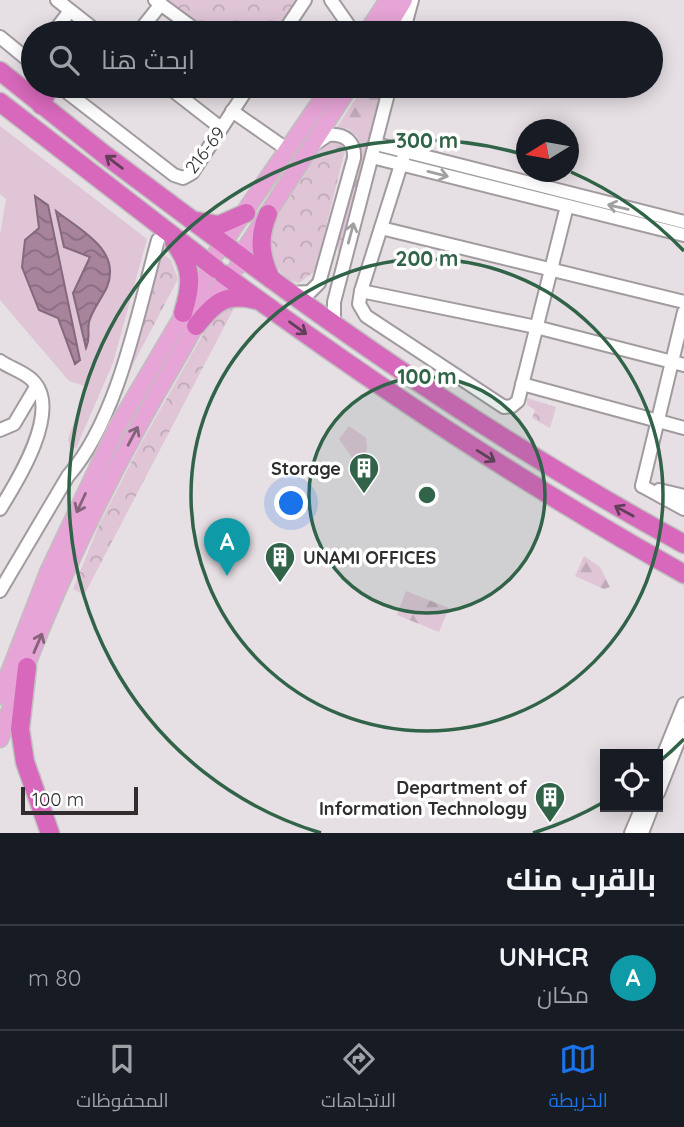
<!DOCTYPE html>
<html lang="ar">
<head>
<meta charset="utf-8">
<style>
	:root { --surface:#171b24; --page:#242831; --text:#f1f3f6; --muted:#9ea1a6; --line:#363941; --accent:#1a73e8 }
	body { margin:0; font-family:Quicksand,Cairo,sans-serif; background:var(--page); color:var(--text); direction:rtl }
	.controls { position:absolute; right:21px; bottom:21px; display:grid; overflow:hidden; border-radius:0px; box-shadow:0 4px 18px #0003 }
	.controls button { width:63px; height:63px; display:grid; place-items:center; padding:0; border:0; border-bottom:2px solid var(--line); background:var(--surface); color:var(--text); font:35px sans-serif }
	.compass { position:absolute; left:516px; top:119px; width:63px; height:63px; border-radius:50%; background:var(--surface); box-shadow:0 4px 18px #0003; rotate:259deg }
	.scale { position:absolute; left:21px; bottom:18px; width:117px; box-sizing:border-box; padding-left:7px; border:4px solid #2f2d2e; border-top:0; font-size:19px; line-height:24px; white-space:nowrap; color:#2f2d2e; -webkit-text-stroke:5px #fff; paint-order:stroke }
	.you { position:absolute; left:292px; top:504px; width:24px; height:24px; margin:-18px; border:5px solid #fff; border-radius:50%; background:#1a73e8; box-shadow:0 0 0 10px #1a73e833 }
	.badge { display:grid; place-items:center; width:46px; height:46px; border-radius:50%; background:var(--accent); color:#fff; font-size:23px; font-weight:700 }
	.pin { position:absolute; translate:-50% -58px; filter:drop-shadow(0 2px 4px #0008) }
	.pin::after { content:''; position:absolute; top:37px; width:24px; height:21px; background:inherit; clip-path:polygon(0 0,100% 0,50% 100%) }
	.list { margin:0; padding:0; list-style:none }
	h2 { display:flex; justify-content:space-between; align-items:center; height:91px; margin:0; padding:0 28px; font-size:30px }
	h2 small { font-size:23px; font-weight:400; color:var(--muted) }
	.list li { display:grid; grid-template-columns:46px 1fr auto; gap:21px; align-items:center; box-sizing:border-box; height:105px; padding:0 28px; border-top:2px solid var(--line) }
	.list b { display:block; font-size:26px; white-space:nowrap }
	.list p { margin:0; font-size:23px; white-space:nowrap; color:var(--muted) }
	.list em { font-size:23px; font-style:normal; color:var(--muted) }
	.icon { flex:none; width:38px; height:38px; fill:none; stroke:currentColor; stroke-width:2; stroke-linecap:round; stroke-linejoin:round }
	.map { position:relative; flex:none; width:684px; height:833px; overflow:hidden; direction:ltr }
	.search { position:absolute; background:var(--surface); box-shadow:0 4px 18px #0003; left:21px; right:21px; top:21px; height:77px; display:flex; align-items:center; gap:18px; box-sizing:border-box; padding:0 24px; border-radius:38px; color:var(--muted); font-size:26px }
	.sheet { height:196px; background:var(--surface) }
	nav { display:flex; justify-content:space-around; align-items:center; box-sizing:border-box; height:98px; border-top:2px solid var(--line); background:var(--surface); font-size:19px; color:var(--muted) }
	nav a { display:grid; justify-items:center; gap:4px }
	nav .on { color:var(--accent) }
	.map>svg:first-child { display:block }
	.grass { fill:#dfc5d6 }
	.forest { fill:url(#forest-firs) }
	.park { fill:url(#park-crowns) }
	.water { fill:url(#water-waves); stroke:#83697b; stroke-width:2 }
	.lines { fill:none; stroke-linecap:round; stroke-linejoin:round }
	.minor-casing { stroke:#a19b9f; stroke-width:16 }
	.major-casing { stroke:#c1c0c0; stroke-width:19 }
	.highway-casing { stroke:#c1c0c0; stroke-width:21 }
	.minor { stroke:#fff; stroke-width:12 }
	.major { stroke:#e7a4d6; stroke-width:16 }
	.highway { stroke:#d768bb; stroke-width:18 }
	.oneway { stroke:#613f58 }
	.oneway2 { stroke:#a1a0a1 }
	.oneway3 { stroke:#82637a }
	.ring { fill:none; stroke:#306347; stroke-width:3.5 }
	.labels { text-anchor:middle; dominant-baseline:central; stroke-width:7; stroke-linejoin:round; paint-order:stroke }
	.street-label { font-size:18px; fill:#2f2d2e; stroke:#fff }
	.poi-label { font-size:18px; font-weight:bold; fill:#2f2d2e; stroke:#fff; text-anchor:end }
	.centre { fill:#306347; stroke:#fff; stroke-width:3.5 }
	.ring-label { font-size:21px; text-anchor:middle; font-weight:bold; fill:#306347; stroke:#fff; stroke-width:7; stroke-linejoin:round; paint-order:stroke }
</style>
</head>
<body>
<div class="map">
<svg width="684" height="833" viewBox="0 0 684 833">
	<defs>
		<pattern id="forest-firs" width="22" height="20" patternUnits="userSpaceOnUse" patternTransform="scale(1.75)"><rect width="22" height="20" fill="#dfc5d6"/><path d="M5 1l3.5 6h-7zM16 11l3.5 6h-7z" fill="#c0aab8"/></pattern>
		<pattern id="park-crowns" width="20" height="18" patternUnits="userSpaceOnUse" patternTransform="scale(1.75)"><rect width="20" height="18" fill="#dfc5d6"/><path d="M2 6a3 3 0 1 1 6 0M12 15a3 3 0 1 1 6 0" fill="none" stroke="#c0aab8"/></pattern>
		<pattern id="water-waves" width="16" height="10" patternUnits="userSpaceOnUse" patternTransform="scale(1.75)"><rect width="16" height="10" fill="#a7839c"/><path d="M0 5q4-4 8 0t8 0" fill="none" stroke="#886c80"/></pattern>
	</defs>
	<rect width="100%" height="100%" fill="#e6dfe4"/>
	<g class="grass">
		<polygon points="0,126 147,239 113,363 76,448 70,448 68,439 87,387 69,381 0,300 0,235 6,199 0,194"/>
		<polygon points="349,426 366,438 367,447 362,472 339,439"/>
	</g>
	<g class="forest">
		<polygon points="364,86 382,86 383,91 338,261 338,243 362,152 357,136 348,129 337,127"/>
		<polygon points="584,556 600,567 610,587 604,589 575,576"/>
		<polygon points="406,591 449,608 439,632 397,615"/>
	</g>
	<g class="park">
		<polygon points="164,0 298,0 276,33 208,33"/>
		<polygon points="338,141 345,150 315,271 299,283 287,279 266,255 269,230 325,142"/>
		<polygon points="158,250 171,260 178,279 121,387"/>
		<polygon points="231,306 234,308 84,595 73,589 99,525 139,447 214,315"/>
		<polygon points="527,398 556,407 550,428 532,418 535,410 527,405"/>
	</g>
	<g class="water">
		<polygon points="35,196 48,205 80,360 75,364 58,318 39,310 22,267 25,240 39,228"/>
		<path d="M56,211C80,230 122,250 107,287C102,298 92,310 89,322C87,332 91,337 86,348L73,293L90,257L64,247Z"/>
	</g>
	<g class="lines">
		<g class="minor-casing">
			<g id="minor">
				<polyline points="57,0 99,33"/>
				<polyline points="155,0 200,33"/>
				<polyline points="331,0 354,33"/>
				<polyline points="53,33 70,11"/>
				<polyline points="138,33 161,4"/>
				<polyline points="283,33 305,0"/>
				<polyline points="403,33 412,0"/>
				<polyline points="0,37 33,64"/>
				<polyline points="59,86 174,175 183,178 192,173 249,86"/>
				<polyline points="167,86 221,128"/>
				<polyline points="232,111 288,150"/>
				<polyline points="376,144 684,222"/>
				<polyline points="405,152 361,291 359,304 366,316 504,407 512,406 518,401 567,206"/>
				<polyline points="372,157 684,235"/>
				<polyline points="381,228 684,302"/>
				<polyline points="361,291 536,327 684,365"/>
				<path d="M291,293L310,292L319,283L354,158C355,142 345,133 328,135L315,144"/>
				<polyline points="334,323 334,302 390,86"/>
				<path d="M0,361C10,368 24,372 32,380C63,409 17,482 0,509"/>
				<polyline points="522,384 684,428"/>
				<polyline points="0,430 14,424 36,387"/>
				<polyline points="642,486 684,312"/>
				<polyline points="642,486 684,509"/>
				<polyline points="659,490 684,496"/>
				<path d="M0,591L68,476C118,419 138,312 158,240"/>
				<polyline points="658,768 684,704"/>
				<polyline points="658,793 684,727"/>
				<polyline points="631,833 642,807"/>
				<polyline points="642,833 652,807"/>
			</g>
		</g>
		<g class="major-casing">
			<g id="major">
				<polyline points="366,33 388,0"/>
				<polyline points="384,33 404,0"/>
				<polyline points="217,252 331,86"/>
				<polyline points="238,266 245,249 350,86"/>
				<polyline points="0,696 49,570 117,427 206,276 213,260"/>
				<path d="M0,739C44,607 107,477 178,357C194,330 209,294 233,272"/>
			</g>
		</g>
		<g class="highway-casing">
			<g id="highway">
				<polyline points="0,71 105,155 232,250"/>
				<polyline points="0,102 216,269"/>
				<polyline points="41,105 50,86"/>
				<path d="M268,214C258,237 260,256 271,279"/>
				<polyline points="196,221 219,225 246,213"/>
				<path d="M174,242C193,268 192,284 183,313"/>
				<path d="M236,253C379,360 527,458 684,544"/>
				<path d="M223,274C371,383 523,484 684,574"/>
				<path d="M196,326C214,303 226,292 256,300"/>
				<polyline points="27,667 20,729 25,762 50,833"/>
			</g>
		</g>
		<use href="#minor" class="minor"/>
		<use href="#major" class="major"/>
		<use href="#highway" class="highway"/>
	</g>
	<defs><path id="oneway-shaft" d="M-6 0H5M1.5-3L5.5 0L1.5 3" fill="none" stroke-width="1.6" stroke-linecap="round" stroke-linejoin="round" transform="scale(1.75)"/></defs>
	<g class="oneway">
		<use href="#oneway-shaft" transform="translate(114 162) rotate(-143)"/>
		<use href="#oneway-shaft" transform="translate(298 328) rotate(36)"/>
		<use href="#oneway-shaft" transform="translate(486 456) rotate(32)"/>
		<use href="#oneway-shaft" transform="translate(624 511) rotate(-151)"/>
	</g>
	<g class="oneway2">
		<use href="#oneway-shaft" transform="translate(438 174) rotate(14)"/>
		<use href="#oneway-shaft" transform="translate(618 207) rotate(-167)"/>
		<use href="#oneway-shaft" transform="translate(351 233) rotate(-75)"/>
	</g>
	<g class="oneway3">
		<use href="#oneway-shaft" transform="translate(133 436) rotate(-62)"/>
		<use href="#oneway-shaft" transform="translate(81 503) rotate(115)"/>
		<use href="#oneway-shaft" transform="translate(38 643) rotate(-67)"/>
	</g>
	<circle cx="427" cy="495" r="118" fill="#306347" fill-opacity=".12"/>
	<g class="ring">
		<circle cx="427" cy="495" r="118"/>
		<circle cx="427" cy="495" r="236"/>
		<path d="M684 739A354 354 0 0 1 659 762M604 802A354 354 0 0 1 533 833M321 833A354 354 0 0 1 525 155M571 172A354 354 0 0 1 684 251"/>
	</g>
	<defs>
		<g id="building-pin" transform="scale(1.575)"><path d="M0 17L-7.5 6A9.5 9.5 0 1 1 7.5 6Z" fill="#306347" stroke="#fff"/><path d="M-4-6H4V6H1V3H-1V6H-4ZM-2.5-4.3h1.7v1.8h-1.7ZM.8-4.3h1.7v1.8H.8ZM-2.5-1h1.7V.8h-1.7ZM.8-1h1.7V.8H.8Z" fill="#fff"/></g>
	</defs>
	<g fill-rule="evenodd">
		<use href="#building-pin" x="364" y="468"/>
		<use href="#building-pin" x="280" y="557"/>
		<use href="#building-pin" x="550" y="797"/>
	</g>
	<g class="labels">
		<g class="street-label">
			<text transform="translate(205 150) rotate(-53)">216-69</text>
		</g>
		<g class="poi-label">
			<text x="341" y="468">Storage</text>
			<text x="303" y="557" text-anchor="start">UNAMI OFFICES</text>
			<text x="527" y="787">Department of<tspan x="527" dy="21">Information Technology</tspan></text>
		</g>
	</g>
	<circle cx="427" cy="495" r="10" class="centre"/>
	<g class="ring-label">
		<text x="427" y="148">300 m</text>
		<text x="427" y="266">200 m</text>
		<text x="427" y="384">100 m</text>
	</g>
</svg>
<div class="controls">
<button><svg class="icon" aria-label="locate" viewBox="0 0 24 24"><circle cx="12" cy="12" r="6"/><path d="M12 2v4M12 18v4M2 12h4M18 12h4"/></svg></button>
</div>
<svg class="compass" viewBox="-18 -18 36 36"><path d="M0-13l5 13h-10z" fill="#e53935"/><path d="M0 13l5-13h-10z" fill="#9ea1a6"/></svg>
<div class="scale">100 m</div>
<div class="you"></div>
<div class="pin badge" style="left:227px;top:576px;background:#0f9aa8">A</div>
<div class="search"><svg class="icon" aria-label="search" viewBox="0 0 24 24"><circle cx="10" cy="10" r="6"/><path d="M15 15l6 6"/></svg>ابحث هنا</div>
</div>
<section class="sheet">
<h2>بالقرب منك<small></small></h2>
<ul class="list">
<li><span class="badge" style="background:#0f9aa8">A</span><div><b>UNHCR</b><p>مكان</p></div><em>80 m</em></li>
</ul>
</section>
<nav>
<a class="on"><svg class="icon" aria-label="map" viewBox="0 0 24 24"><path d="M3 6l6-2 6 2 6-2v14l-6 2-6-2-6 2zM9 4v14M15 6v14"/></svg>الخريطة</a>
<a><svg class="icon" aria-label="directions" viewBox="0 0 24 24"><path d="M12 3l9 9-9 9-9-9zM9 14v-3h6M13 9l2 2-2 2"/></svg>الاتجاهات</a>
<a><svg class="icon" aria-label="saved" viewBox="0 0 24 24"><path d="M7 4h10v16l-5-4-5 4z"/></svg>المحفوظات</a>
</nav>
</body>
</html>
